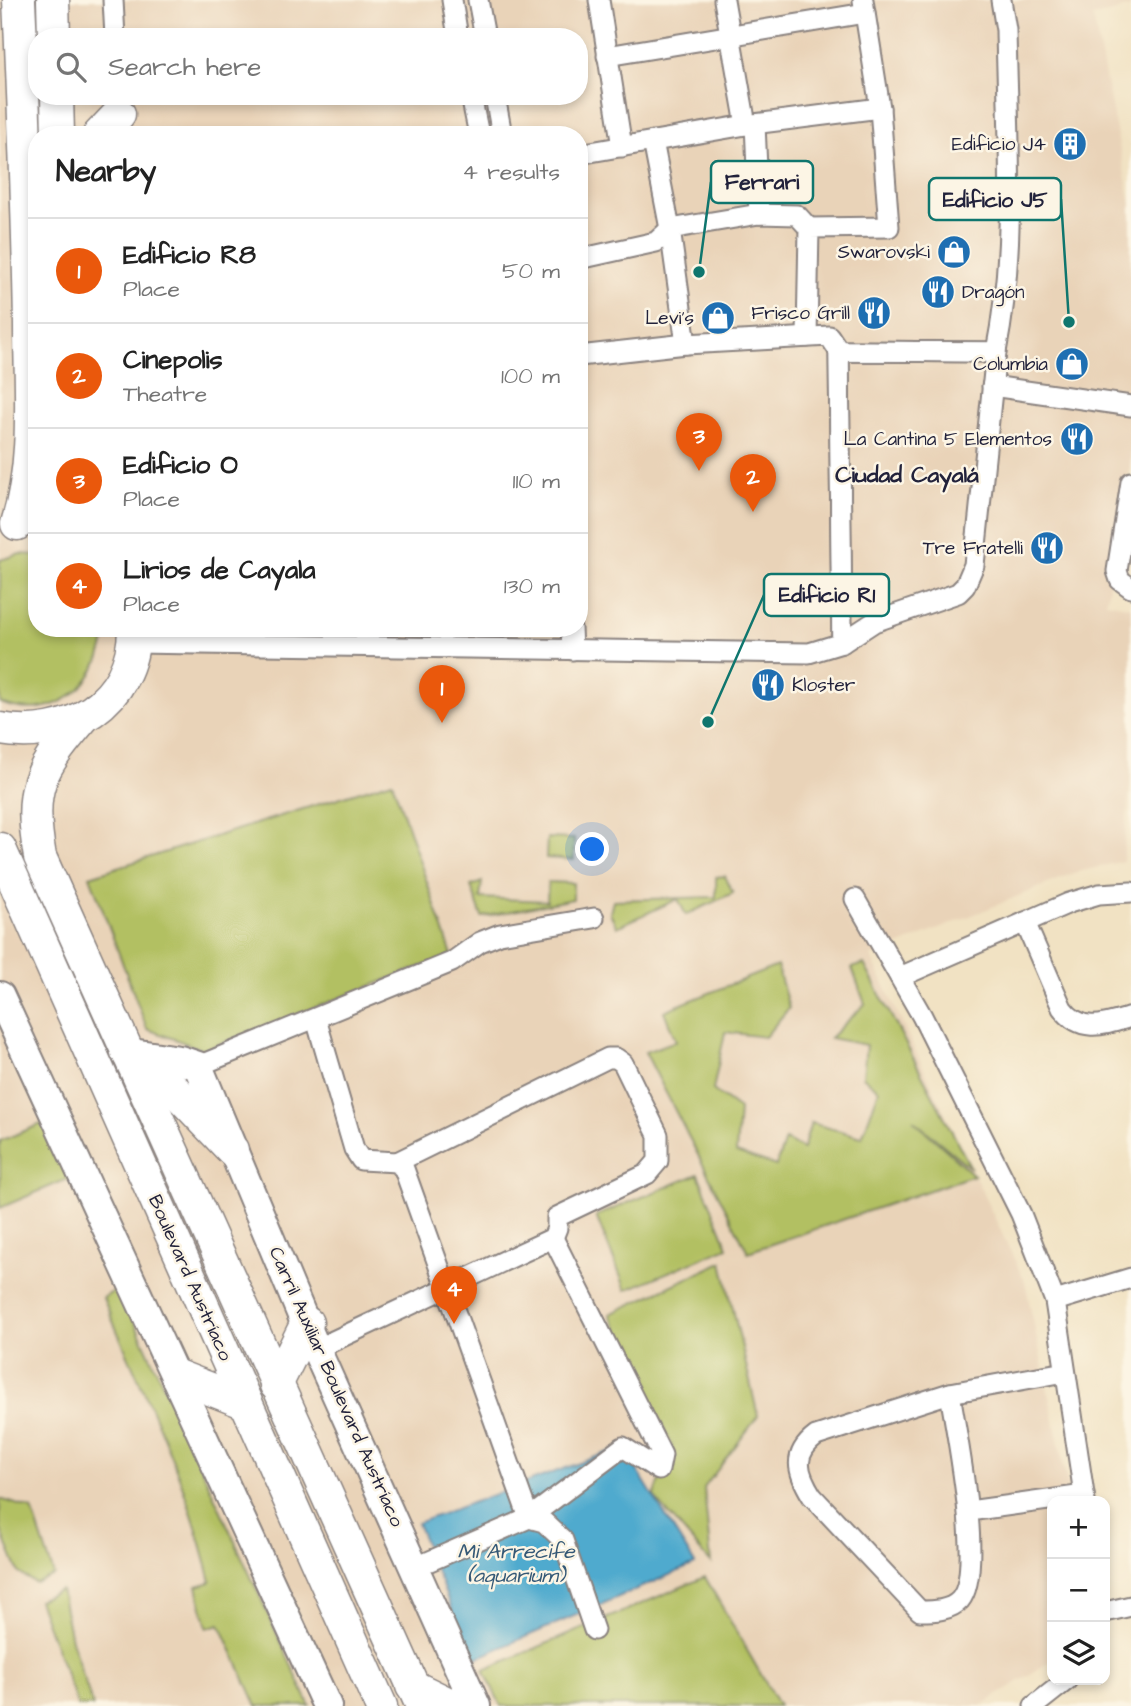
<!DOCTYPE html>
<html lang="en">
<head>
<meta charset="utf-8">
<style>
	:root { --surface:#fff; --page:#f6f6f6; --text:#222; --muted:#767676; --line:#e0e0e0; --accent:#ea580c }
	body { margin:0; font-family:"Architects Daughter",sans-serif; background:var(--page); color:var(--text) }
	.controls { position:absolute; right:21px; bottom:21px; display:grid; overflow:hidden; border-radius:14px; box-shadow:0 4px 10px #0003 }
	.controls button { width:63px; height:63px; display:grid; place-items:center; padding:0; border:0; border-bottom:2px solid var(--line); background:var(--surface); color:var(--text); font:35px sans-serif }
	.you { position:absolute; left:593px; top:850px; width:24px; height:24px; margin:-18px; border:5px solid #fff; border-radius:50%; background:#1a73e8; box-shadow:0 0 0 10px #1a73e833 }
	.badge { display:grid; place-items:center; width:46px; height:46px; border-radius:50%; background:var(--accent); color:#fff; font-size:23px; font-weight:700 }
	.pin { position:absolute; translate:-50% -58px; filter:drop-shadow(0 2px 4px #0008) }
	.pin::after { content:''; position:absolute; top:37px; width:24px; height:21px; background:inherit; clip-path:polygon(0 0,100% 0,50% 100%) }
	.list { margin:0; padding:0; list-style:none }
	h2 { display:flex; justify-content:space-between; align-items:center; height:91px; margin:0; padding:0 28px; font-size:30px }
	h2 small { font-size:23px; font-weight:400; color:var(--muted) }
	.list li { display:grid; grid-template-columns:46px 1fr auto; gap:21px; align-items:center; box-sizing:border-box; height:105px; padding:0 28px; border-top:2px solid var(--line) }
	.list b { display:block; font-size:26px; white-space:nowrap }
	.list p { margin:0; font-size:23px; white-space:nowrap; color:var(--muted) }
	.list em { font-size:23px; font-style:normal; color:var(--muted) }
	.icon { flex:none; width:38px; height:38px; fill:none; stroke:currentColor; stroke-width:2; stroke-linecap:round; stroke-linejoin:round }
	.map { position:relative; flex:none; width:1131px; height:1706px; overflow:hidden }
	.search { position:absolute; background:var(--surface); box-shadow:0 4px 10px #0003; left:28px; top:28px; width:560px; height:77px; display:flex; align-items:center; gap:18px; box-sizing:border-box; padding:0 24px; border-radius:28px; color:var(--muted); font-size:26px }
	.panel { position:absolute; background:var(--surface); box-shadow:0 4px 10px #0003; left:28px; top:126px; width:560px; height:511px; border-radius:28px }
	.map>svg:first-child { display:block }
	.built { fill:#e9d3b8; fill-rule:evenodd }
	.green { fill:#b2c062; stroke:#6a714e; stroke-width:2 }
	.water { fill:#50aace; stroke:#396684; stroke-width:2 }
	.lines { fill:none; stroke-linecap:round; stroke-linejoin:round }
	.street-casing { stroke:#8a827f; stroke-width:23 }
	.secondary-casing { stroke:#8a827f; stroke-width:32 }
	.primary-casing { stroke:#8a827f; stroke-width:35 }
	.street { stroke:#fff; stroke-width:19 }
	.secondary { stroke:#fff; stroke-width:28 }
	.primary { stroke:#fff; stroke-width:32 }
	.labels { text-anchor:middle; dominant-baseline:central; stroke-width:5; stroke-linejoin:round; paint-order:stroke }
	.poi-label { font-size:19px; fill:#22223b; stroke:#fcf5e5; text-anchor:end }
	.street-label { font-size:19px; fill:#22223b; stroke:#fcf5e5 }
	.water-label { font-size:21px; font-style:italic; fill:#345876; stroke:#fcf5e5 }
	.quarter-label { font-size:23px; font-weight:bold; fill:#22223b; stroke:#fcf5e5 }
	.leader { fill:none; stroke:#0f766e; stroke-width:2.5 }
	.callout-dot { fill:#0f766e; stroke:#fcf5e5; stroke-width:2.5 }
	.callout { fill:#fcf5e5; stroke:#0f766e; stroke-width:2.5 }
	.callout-label { font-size:21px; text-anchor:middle; font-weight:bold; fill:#22223b }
</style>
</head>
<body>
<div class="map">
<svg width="1131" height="1706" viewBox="0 0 1131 1706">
	<rect width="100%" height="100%" fill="#fcf5e5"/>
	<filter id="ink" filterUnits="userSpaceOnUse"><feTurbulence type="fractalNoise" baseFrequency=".0143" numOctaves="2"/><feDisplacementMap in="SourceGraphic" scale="14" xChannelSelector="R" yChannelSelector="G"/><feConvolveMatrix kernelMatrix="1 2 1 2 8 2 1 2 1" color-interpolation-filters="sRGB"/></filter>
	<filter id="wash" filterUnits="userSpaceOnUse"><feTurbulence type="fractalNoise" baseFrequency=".00686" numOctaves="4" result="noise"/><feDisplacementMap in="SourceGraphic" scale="28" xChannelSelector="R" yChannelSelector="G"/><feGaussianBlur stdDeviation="1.57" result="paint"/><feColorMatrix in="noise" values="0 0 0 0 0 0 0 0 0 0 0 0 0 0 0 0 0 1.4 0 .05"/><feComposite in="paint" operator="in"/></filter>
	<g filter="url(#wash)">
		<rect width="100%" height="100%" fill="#f1e2c3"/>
		<path class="built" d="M0,0H1131V7L1093,17L1131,204V461L1106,602L1131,607V773L1123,861L1074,873L871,957L1025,1282L1071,1501H1052V1660L981,1706H0ZM37,37H579V96H37ZM37,135H579V628H37Z"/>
		<g class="green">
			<path d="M20,554L37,555V628H107C101,684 57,724 0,703V560Z"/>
			<polygon points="392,781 452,955 204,1050 147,1029 90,876"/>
			<polygon points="547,838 574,839 574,860 546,858"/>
			<polygon points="725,876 733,893 686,915 678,899 617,927 610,913 613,900 716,897 716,877"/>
			<polygon points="482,882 480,898 547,901 548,882 573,883 573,899 482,917 471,886"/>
			<polygon points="864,964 971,1168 913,1120 974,1175 748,1252 645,1052 676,1041 664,1011 777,966 789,1008 765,1037 725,1032 713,1090 739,1109 736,1153 776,1166 785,1140 803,1149 811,1123 862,1137 879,1090 863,1077 866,1045 830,1038 865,1004 852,968"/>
			<polygon points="46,1122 70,1178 0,1208 0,1141"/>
			<polygon points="698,1174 728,1247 626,1290 596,1216"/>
			<polygon points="722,1262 758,1416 704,1488 711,1563 654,1497 672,1446 610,1314"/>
			<path d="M119,1288L310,1706H257L220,1624L207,1628L197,1586L211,1582C187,1478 144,1395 103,1298Z"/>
			<polygon points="0,1499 32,1509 54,1575 35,1583 19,1573 0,1528"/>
			<polygon points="705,1577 779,1706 501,1706 484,1670"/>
			<polygon points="61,1590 71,1640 93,1706 78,1706 38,1600"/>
		</g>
		<polygon class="water" points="623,1447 695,1564 472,1660 417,1523"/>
	</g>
	<g filter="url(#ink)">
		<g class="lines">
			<g class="street-casing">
				<g id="street">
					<polyline points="113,0 115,37"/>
					<polyline points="452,0 458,37"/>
					<polyline points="478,0 485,37"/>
					<polyline points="599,0 622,147"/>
					<polyline points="724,0 746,125"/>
					<polyline points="607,56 865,13"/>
					<polyline points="471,96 479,135"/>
					<polyline points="495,96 502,135"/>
					<polyline points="755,124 759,214"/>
					<polyline points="653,141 670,229 686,344"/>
					<polyline points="579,154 746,125 880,108"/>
					<polyline points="579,259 656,242 670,229 759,214 797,215 809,228"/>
					<polyline points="807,337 809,228 889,227 880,108 863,0"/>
					<polygon points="839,351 996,352 974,565 965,586 958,593 874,622 842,643"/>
					<polyline points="579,356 686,344 829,336 839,351"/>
					<polyline points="992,386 1131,406"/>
					<polyline points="1131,482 1117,571 1120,580 1131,588"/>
					<polyline points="571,628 572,650"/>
					<path d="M134,643L809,653L842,643L839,351L996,352C1017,247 1008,136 1006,30L1001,0"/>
					<polyline points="855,899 922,1016 1021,1214 1055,1301 1085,1501"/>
					<path d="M1025,922L1062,1008C1081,1034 1104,1025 1131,1017"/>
					<polyline points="900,977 1069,903 1099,894 1131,892"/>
					<polyline points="316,1019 354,1149 361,1160 397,1162 404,1169 529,1518 416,1567"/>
					<polyline points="198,1066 452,962 480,942 500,934 594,918"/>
					<polyline points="553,1238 662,1455 659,1470 623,1447 529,1518 544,1522 563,1540 594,1630"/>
					<polyline points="1055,1301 1131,1278"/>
					<polyline points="316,1349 553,1238 557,1228 557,1217 647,1174 658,1161 658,1135 623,1063 616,1058 608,1058 397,1162"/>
					<path d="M950,1393C956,1432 985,1571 960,1600C950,1611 933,1611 920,1611L812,1496C797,1472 792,1454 816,1436Z"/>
					<polyline points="950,1393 1065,1372"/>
					<polyline points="969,1511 1084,1495"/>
					<polyline points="1105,1612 1131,1606"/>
					<polyline points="1034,1706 1067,1680"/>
				</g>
			</g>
			<g class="secondary-casing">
				<g id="secondary">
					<polyline points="0,996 327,1706"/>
					<polyline points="125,1052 180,1060 198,1066 316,1349 476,1706"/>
				</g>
			</g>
			<g class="primary-casing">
				<g id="primary">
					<polyline points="53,0 54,37"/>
					<polyline points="57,96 58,135"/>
					<polyline points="99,135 119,114"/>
					<path d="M17,524C37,459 30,391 30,324C28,216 24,108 19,0"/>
					<path d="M83,718C38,771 28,787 40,857L422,1706"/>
					<path d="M0,729C67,741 134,703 134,628"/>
					<polyline points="0,849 381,1706"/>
					<polyline points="129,1055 171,1086 232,1150"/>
					<polyline points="177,1376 246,1403"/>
					<polyline points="276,1385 307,1323"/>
					<polyline points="412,1686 453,1706"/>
				</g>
			</g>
			<use href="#street" class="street"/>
			<use href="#secondary" class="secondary"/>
			<use href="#primary" class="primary"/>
		</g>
	</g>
	<defs>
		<g id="building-disc" transform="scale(1.75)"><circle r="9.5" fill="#1f6fb2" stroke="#fcf5e5"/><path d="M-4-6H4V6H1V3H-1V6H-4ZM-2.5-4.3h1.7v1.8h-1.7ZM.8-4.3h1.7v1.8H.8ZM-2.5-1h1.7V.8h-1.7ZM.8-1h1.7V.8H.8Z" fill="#fff"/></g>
		<g id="shop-disc" transform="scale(1.75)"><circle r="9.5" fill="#1f6fb2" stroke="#fcf5e5"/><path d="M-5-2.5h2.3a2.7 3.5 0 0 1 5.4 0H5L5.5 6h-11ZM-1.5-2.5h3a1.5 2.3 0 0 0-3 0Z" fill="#fff"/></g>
		<g id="restaurant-disc" transform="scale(1.75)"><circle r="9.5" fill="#1f6fb2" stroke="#fcf5e5"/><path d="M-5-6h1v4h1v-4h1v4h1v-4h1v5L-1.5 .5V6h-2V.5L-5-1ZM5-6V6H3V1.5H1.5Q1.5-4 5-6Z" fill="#fff"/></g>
	</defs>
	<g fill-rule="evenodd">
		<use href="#building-disc" x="1070" y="144"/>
		<use href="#shop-disc" x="954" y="252"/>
		<use href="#restaurant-disc" x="938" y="292"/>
		<use href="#restaurant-disc" x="874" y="313"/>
		<use href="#shop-disc" x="718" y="318"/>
		<use href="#shop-disc" x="1072" y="364"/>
		<use href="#restaurant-disc" x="1077" y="439"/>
		<use href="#restaurant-disc" x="1047" y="548"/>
		<use href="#restaurant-disc" x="768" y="685"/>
	</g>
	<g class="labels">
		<g class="poi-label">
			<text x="1046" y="144">Edificio J4</text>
			<text x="930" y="252">Swarovski</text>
			<text x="962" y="292" text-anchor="start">Dragón</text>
			<text x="850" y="313">Frisco Grill</text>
			<text x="694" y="318">Levi's</text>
			<text x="1048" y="364">Columbia</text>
			<text x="1052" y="439">La Cantina 5 Elementos</text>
			<text x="1023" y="548">Tre Fratelli</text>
			<text x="792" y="685" text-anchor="start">Kloster</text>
		</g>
		<g class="street-label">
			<text transform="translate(190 1278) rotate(66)">Boulevard Austríaco</text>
			<text transform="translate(336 1387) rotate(66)">Carril Auxiliar Boulevard Austríaco</text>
		</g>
		<g class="water-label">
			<text x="516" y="1551">Mi Arrecife<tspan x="516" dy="24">(aquarium)</tspan></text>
		</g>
		<g class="quarter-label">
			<text x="907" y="475">Ciudad Cayalá</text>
		</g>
	</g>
	<path class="leader" d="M699 272L711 182M1069 322L1061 199M708 722L764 595"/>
	<g class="callout-dot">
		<circle cx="699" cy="272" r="7"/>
		<circle cx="1069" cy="322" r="7"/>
		<circle cx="708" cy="722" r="7"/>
	</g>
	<g class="callout">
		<rect x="711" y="161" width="102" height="42" rx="7"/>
		<rect x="929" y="178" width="132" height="42" rx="7"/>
		<rect x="764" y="574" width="125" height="42" rx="7"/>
	</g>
	<g class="callout-label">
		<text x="762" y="189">Ferrari</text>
		<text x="995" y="207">Edificio J5</text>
		<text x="827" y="602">Edificio R1</text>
	</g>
</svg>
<div class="controls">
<button>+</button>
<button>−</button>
<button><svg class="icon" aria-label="layers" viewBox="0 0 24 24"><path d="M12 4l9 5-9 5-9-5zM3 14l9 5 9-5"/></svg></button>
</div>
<div class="you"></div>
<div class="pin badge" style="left:442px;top:723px">1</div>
<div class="pin badge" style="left:753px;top:512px">2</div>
<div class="pin badge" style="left:699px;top:471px">3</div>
<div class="pin badge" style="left:454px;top:1324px">4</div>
<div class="search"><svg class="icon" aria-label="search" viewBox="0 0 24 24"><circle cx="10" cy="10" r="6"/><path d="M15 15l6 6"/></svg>Search here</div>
<section class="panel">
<h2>Nearby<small>4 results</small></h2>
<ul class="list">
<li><span class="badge">1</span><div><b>Edificio R8</b><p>Place</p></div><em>50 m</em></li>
<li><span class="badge">2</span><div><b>Cinepolis</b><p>Theatre</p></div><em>100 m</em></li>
<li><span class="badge">3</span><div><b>Edificio O</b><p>Place</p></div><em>110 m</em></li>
<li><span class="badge">4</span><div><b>Lirios de Cayala</b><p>Place</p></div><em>130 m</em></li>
</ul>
</section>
</div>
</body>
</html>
